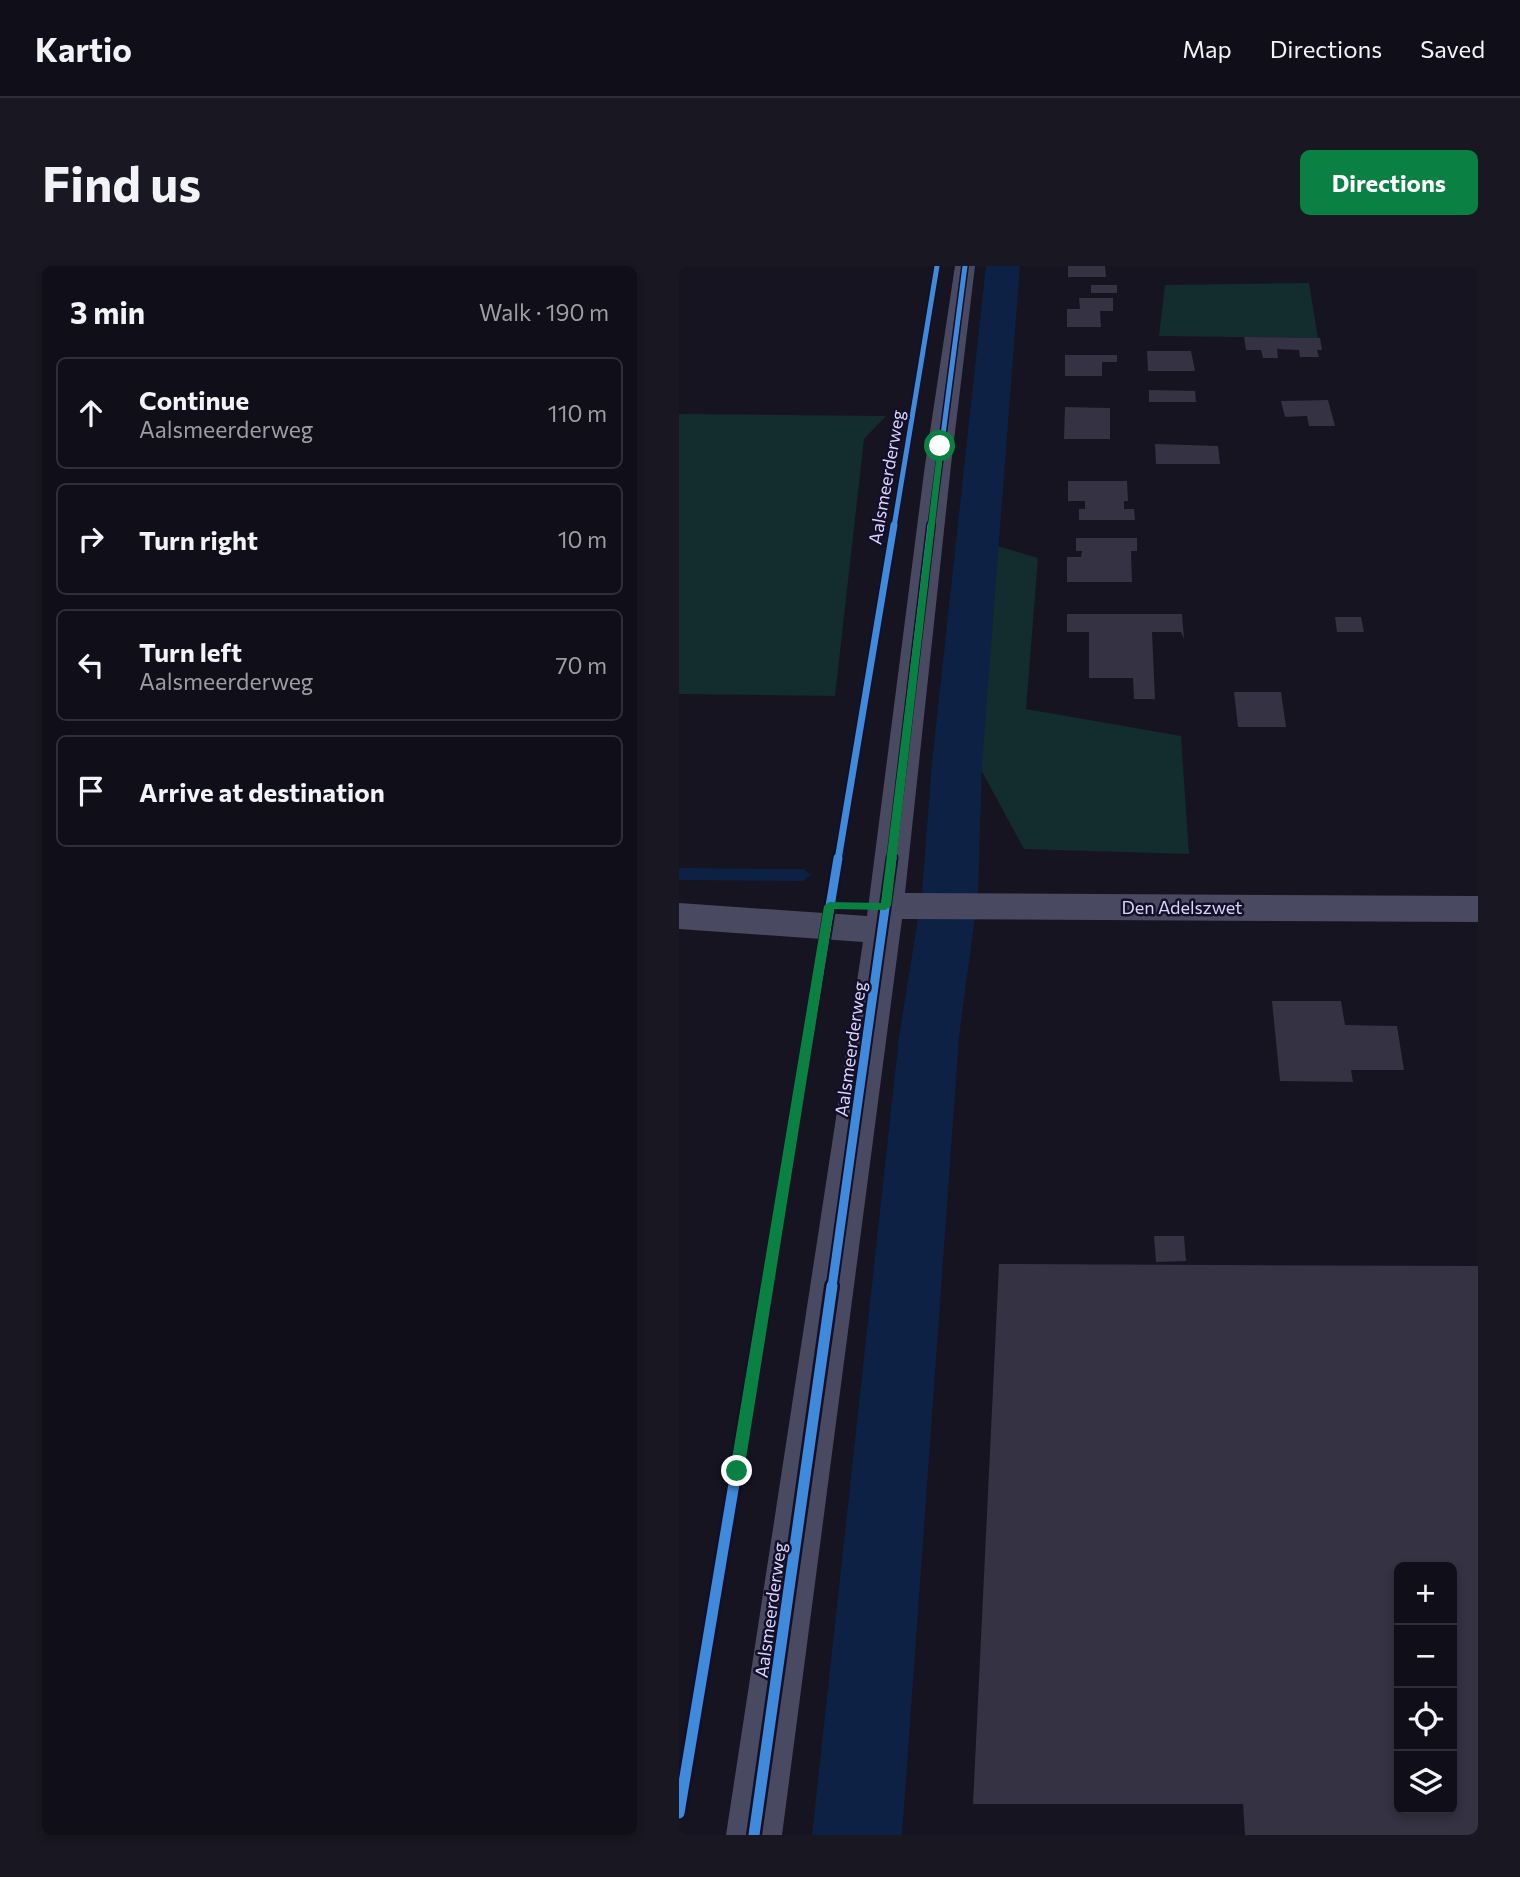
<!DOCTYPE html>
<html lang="en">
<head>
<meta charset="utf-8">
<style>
	:root { --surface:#100f19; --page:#191822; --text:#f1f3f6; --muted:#9c9ca2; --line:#302f38; --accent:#0b8043 }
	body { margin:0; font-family:Commissioner,sans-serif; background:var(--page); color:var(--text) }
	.controls { position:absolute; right:21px; bottom:21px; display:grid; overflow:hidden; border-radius:10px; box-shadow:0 4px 10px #0003 }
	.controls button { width:63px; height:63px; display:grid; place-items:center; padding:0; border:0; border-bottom:2px solid var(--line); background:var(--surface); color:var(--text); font:35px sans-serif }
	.stop { position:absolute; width:21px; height:21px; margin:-16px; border:5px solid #0b8043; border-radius:50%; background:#fff }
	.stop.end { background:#0b8043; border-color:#fff; box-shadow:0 2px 7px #0008 }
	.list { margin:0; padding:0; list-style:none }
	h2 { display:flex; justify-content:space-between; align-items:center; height:91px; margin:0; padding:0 28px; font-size:30px }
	h2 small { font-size:23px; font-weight:400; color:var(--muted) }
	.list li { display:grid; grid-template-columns:46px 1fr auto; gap:21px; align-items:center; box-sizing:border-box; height:112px; margin:0 14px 14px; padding:0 14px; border:2px solid var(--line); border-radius:10px }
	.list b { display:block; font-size:26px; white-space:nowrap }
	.list p { margin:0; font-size:23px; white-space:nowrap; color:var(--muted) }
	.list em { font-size:23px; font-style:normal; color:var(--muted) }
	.icon { flex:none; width:38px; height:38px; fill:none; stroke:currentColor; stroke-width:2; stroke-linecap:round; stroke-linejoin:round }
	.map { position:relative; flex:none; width:799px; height:1569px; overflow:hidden; border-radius:10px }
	header { display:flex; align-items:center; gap:42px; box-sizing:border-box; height:98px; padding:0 35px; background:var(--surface); border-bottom:2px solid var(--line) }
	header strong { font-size:33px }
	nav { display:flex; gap:38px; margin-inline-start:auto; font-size:24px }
	.intro { display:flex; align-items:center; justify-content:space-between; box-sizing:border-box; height:168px; padding:0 42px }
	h1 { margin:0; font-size:49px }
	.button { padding:18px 32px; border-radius:10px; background:var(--accent); color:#fff; font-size:24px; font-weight:700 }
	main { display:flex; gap:42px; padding:0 42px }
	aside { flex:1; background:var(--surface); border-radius:10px; box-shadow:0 4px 10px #0003 }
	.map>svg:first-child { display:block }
	.green { fill:#132c2d }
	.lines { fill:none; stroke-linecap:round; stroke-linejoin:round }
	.stream { fill:#0d2144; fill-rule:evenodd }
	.canal { fill:#0d2144; fill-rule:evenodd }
	.building { fill:#343243; fill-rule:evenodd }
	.minor { fill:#4a4962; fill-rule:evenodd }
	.cycleway-far3-casing { stroke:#130f26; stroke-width:8 }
	.cycleway-far2-casing { stroke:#130f26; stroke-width:10 }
	.cycleway-far1-casing { stroke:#130f26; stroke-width:13 }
	.cycleway-casing { stroke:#130f26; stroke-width:16 }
	.cycleway-far3 { stroke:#408adc; stroke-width:5 }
	.cycleway-far2 { stroke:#408adc; stroke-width:7 }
	.cycleway-far1 { stroke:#408adc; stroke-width:9 }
	.cycleway { stroke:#408adc; stroke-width:11 }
	.route { fill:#0b8043 }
	.labels { text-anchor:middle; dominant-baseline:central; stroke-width:5; stroke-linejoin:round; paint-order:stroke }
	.street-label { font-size:18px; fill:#d9d4ff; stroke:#130f26 }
</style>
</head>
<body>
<header>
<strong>Kartio</strong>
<nav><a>Map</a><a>Directions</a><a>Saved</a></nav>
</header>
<div class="intro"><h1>Find us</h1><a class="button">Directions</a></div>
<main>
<aside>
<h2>3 min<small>Walk · 190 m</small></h2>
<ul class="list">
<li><svg class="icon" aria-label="ahead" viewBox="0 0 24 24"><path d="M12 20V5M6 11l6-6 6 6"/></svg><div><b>Continue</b><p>Aalsmeerderweg</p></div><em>110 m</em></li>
<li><svg class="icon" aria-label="right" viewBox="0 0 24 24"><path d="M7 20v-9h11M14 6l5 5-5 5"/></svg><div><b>Turn right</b></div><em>10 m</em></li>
<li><svg class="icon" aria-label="left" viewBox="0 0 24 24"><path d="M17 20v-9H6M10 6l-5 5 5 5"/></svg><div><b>Turn left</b><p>Aalsmeerderweg</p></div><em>70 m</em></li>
<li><svg class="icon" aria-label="arrive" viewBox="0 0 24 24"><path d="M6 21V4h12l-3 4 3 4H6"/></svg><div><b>Arrive at destination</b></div></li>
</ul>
</aside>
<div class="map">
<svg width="799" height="1569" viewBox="0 0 799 1569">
	<rect width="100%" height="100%" fill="#161421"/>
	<g class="green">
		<polygon points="630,17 639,72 480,70 486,19"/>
		<polygon points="0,148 207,150 185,173 156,430 0,428"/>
		<polygon points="315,279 359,292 347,443 502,470 510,588 345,583 294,489"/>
	</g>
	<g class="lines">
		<polygon class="stream" points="0,602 124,603 132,609 124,615 0,614"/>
		<polygon class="canal" points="307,0 341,0 303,497 299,627 280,771 223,1569 133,1569 220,771 243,627 253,497"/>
	</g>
	<g class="building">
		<polygon points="389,0 426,0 427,11 389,11"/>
		<rect x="412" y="19" width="26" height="8"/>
		<polygon points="400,32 434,32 434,45 421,45 422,61 388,61 388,43 401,43"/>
		<polygon points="565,71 641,72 643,84 638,84 640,91 621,91 620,84 598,83 599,92 584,92 582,84 567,84"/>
		<polygon points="468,85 512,85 516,105 469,105"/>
		<polygon points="386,89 438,89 438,96 423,96 423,110 386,110"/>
		<polygon points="470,124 516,125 517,136 470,136"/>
		<polygon points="649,134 656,160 630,160 628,150 606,151 602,135"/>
		<polygon points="386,141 431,142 431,173 385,173"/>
		<polygon points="476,178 539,180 541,198 477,198"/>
		<polygon points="389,215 448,215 449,235 445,235 445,243 455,243 456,254 400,254 400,243 406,243 406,235 389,235"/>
		<polygon points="397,272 458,272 458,285 452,285 453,316 388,316 388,291 402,291 403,285 397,285"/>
		<polygon points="388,348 503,348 505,373 502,366 473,366 476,433 455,433 454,412 410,412 410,366 388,366"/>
		<polygon points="656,351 682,351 685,366 658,366"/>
		<polygon points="555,426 602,426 607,461 559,461"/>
		<polygon points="593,735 662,735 666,759 718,760 725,804 672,804 674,816 601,815"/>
		<polygon points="475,970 505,970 507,995 477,996"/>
		<path d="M320,998L799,1000V1569H566L564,1538H294ZM720,1301H773V1543H720Z"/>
	</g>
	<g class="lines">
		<polygon class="minor" points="276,0 296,0 272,199 226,627 799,630 799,656 223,653 103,1569 47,1569 184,676 0,663 0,637 188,650 246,199"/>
		<g class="cycleway-far3-casing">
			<g id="cycleway-far3">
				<polyline points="215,261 258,0"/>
				<polyline points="252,261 286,0"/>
			</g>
		</g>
		<g class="cycleway-far2-casing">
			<g id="cycleway-far2">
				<polyline points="159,594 215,259"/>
				<polyline points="212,594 252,259"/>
			</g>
		</g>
		<g class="cycleway-far1-casing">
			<g id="cycleway-far1">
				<polyline points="88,1021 159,592"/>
				<polyline points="153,1021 213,592"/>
			</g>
		</g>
		<g class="cycleway-casing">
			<g id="cycleway">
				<polyline points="0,1547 88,1020"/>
				<polyline points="75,1569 153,1020"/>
			</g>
		</g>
		<use href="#cycleway-far3" class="cycleway-far3"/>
		<use href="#cycleway-far2" class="cycleway-far2"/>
		<use href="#cycleway-far1" class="cycleway-far1"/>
		<use href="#cycleway" class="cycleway"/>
	</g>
	<polygon class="route" points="259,178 265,180 212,640 206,644 155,643 65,1205 58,1212 51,1205 145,640 150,636 202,637"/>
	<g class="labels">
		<g class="street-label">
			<text transform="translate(207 211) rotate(-80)">Aalsmeerderweg</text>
			<text x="503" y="641">Den Adelszwet</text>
			<text transform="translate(171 783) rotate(-82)">Aalsmeerderweg</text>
			<text transform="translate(91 1344) rotate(-82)">Aalsmeerderweg</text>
		</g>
	</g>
</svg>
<div class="controls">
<button>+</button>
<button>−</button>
<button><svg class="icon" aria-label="locate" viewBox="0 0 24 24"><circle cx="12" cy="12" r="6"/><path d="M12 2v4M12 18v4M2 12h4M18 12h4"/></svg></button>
<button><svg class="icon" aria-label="layers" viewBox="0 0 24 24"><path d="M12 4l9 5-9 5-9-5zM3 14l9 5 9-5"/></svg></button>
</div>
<div class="stop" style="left:261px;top:180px"></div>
<div class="stop end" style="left:58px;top:1205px"></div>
</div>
</main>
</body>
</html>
